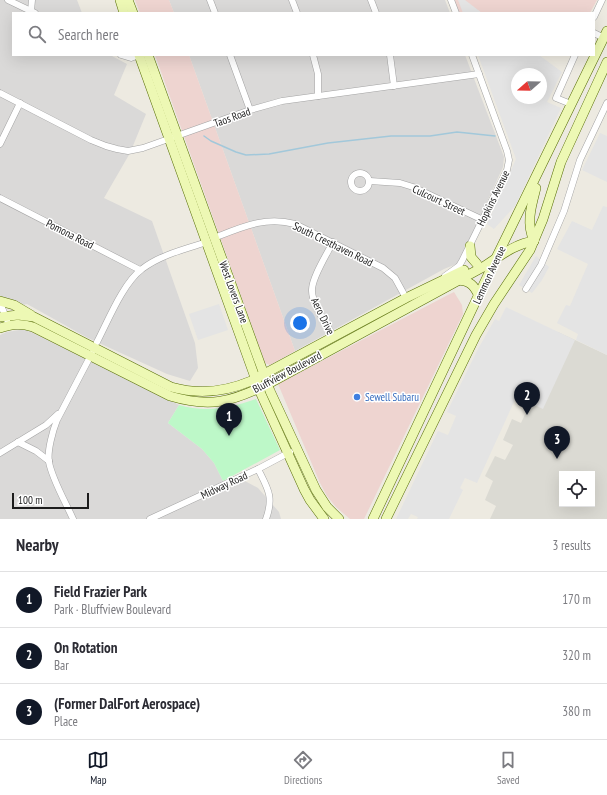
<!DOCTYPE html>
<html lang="en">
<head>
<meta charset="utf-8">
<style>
	:root { --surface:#fff; --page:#f7f7f7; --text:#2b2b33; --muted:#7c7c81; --line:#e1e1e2; --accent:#111827 }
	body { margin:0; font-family:"PT Sans Narrow",sans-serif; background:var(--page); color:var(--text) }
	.controls { position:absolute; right:12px; bottom:12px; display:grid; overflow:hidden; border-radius:0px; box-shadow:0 4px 16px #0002 }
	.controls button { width:36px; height:36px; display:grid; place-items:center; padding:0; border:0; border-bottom:1px solid var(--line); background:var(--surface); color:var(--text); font:20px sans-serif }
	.compass { position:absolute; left:511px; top:68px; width:36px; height:36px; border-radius:50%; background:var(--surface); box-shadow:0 4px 16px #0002; rotate:250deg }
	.scale { position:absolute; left:12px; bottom:10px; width:77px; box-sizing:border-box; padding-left:4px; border:2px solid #1c1c1c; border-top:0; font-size:11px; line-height:14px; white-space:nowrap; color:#1c1c1c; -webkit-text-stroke:3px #fff; paint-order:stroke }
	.you { position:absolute; left:300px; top:323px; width:14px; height:14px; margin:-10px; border:3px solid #fff; border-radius:50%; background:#1a73e8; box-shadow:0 0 0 6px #1a73e833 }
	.badge { display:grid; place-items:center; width:26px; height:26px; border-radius:50%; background:var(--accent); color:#fff; font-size:13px; font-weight:700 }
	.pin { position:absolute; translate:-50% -33px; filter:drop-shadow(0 1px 2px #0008) }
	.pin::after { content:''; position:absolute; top:21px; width:14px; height:12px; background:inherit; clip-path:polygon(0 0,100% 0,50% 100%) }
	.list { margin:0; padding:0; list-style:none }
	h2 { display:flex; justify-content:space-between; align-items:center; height:52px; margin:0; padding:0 16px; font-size:17px }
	h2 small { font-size:13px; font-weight:400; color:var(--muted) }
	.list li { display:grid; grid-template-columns:26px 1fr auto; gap:12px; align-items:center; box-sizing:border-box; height:56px; padding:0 16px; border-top:1px solid var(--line) }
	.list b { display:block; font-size:15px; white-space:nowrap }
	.list p { margin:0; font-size:13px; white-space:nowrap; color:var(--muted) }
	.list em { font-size:13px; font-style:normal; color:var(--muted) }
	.icon { flex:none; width:22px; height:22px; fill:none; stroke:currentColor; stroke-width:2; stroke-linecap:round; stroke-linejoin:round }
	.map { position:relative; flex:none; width:607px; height:519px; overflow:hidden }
	.search { position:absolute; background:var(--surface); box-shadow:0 4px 16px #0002; left:12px; right:12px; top:12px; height:44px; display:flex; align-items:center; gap:10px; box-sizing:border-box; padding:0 14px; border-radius:0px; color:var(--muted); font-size:15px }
	.sheet { height:220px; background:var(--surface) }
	nav { display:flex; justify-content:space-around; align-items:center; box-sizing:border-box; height:56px; border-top:1px solid var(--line); background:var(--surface); font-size:11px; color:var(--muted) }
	nav a { display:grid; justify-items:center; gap:2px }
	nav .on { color:var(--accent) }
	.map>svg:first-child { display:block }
	.residential { fill:#dad9d8 }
	.commercial { fill:#eed4d0 }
	.airport { fill:#dbdad3; fill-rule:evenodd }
	.park { fill:#bdf8c8 }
	.parking { fill:#e4e4e4; fill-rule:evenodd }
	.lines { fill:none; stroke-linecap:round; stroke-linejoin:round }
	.stream { stroke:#a2c8da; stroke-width:1.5 }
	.street-casing { stroke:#a3a3a3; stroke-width:7 }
	.secondary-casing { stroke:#586f07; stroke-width:10 }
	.street { stroke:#fff; stroke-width:6 }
	.secondary { stroke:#edf8b4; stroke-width:9 }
	.shop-dot { fill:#3f7fe0; stroke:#fff; stroke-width:1.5 }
	.labels { text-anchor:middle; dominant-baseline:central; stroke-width:3; stroke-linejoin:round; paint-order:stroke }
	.street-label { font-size:11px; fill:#1c1c1c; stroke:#fff }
	.shop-label { font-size:11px; fill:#366cbe; stroke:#fff; text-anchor:start }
</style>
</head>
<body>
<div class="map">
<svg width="607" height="519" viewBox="0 0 607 519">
	<rect width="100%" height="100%" fill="#edeae1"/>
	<g class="residential">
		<polygon points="0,0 77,0 82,13 13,13 13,55 110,55 127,64 114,95 146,114 130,153 104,198 152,221 195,343 198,368 190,381 167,374 88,338 27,304 0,309"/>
		<polygon points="169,0 445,0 450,13 174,13"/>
		<polygon points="189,55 465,55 504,157 503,167 459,263 444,269 295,351"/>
		<polygon points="25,329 179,405 168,423 202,449 214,463 223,481 225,489 245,481 258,488 279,512 281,519 0,519 0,335 7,332"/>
	</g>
	<g class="commercial">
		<polygon points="135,0 169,0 174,13 140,13"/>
		<polygon points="454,0 597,0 590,13 459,13"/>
		<polygon points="155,55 189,55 295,351 270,365 265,363"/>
		<polygon points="454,292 462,305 463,314 364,519 350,519 336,507 327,496 320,483 278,384 446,296"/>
	</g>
	<path class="airport" d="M558,332L607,355V519H490L496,506L485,500L493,481L485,476L495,456L505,460L513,445L503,440L512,419L521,423L533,397L528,394ZM562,474H592V504H562Z"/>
	<path class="park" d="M256,399L280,450L223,481L214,463L202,449L168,423L179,405C205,413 231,408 256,399Z"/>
	<g class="parking">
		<polygon points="458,0 465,0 482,13 463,13"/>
		<path d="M478,55H539L562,72L547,102L561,108L515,206L494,229L487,224L516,159ZM517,74H541V98H517Z"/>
		<polygon points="600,133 607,136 607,182 582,170"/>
		<polygon points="603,206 607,207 607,355 576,340 578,334 557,323 566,305 570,306 588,264 557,249 572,221 592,230"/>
		<polygon points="536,256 549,267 542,280 532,293 519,285"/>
		<polygon points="219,304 228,330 198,340 189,314"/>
		<polygon points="506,307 575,340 543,409 530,403 532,397 519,391 477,483 465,478 460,488 463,490 449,519 417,519 418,517 411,514 408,519 396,519 438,431 448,435 456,416 447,412 478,349 495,319 499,321"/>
	</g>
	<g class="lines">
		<polyline class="stream" points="204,136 211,141 236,152 246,155 269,154 328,143 391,136 430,136 457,132 495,136"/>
		<g class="street-casing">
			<g id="street">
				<polyline points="8,0 35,13"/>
				<polyline points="210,0 215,13"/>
				<polyline points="292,0 297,13"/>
				<polyline points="371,0 376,13"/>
				<polyline points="451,0 456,13"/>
				<polyline points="31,11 32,0"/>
				<polyline points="594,17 602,0"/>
				<polyline points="594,33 604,38"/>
				<polyline points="121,55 131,58 139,55"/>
				<polyline points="230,55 250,110"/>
				<polyline points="313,55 318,74 318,96"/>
				<polyline points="390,55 394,86"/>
				<polyline points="0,93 91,140 106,146 117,149 128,151 143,148 250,110 282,101 479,74"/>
				<polyline points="571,104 556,98 575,55"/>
				<polyline points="0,144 20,103"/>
				<circle cx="360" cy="182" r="9"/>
				<polyline points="370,181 400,183 413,187 483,220"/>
				<polyline points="0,198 140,270"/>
				<path d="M214,238C242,227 265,216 295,224L383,268L395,278L406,298"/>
				<path d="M333,242C327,254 311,279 312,291C312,304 327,325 333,336"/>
				<polyline points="445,276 459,266 462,261 507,170 509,160 507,151 472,55"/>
				<polyline points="526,289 541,265 564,211 580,160 607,103"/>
				<polyline points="0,303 7,320"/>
				<path d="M97,342C108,321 123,283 142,269C160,255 185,249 207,242"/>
				<polyline points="18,442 36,451 49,461"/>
				<polyline points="0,453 46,425 58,414"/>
				<path d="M258,469C268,489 274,497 266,519"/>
				<path d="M73,519C66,503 52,479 49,462C47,451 53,430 57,420L92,353"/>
				<polyline points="150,519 258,469 290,452"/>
			</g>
		</g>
		<g class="secondary-casing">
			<g id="secondary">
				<polyline points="120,0 124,13"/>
				<polyline points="128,0 133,13"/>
				<polyline points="139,55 261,394 304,489 310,500 324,519"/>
				<polyline points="148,55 270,391 316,490 327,507 339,519"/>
				<path d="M534,241C526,223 531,207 536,188"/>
				<polyline points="470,246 471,257 477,264"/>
				<path d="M458,280C470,281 474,285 479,296"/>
				<polyline points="0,301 14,305 31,315"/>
				<path d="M0,317L18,315L34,317L171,387C199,395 225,392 251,381L406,298L464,270"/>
				<path d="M0,328C12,324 21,323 33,327L170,396C210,408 231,402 268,384L483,267C499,257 514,244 534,241"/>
				<polyline points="373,519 497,256 607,31"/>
				<polyline points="386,519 476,335 494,304 530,250 543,219 561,162 607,62"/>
			</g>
		</g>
		<use href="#street" class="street"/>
		<use href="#secondary" class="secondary"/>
	</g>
	<circle class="shop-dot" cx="357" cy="397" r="4"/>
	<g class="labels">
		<g class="street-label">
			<text transform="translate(232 117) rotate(-20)">Taos Road</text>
			<text transform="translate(493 198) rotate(-64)">Hopkins Avenue</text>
			<text transform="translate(439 200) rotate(25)">Culcourt Street</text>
			<text transform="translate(70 234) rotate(27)">Pomona Road</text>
			<text transform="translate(333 244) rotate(26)">South Cresthaven Road</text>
			<text transform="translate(489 275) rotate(-65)">Lemmon Avenue</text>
			<text transform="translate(234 292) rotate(70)">West Lovers Lane</text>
			<text transform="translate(323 316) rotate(64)">Aero Drive</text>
			<text transform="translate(287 372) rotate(-28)">Bluffview Boulevard</text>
			<text transform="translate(224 485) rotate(-25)">Midway Road</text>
		</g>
		<g class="shop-label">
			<text x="365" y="397">Sewell Subaru</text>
		</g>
	</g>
</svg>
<div class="controls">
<button><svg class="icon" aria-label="locate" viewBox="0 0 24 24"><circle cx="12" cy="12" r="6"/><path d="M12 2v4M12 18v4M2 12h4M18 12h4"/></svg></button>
</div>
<svg class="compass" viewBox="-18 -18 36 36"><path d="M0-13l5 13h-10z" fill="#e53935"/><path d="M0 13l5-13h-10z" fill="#7c7c81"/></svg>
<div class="scale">100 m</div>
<div class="you"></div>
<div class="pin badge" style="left:229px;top:436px">1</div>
<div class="pin badge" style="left:527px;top:415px">2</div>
<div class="pin badge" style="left:557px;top:459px">3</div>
<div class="search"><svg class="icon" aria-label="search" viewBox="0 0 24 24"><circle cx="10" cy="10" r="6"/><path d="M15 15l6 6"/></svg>Search here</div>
</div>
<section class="sheet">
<h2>Nearby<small>3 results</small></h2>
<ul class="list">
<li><span class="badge">1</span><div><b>Field Frazier Park</b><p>Park · Bluffview Boulevard</p></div><em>170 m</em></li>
<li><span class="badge">2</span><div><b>On Rotation</b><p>Bar</p></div><em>320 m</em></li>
<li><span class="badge">3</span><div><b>(Former DalFort Aerospace)</b><p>Place</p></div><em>380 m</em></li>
</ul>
</section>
<nav>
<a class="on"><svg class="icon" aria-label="map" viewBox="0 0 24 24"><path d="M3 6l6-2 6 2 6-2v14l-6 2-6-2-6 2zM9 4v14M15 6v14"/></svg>Map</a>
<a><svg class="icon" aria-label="directions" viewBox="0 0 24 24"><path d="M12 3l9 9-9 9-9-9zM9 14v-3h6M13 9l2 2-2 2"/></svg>Directions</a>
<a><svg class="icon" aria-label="saved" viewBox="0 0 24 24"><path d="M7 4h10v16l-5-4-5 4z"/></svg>Saved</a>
</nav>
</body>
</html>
